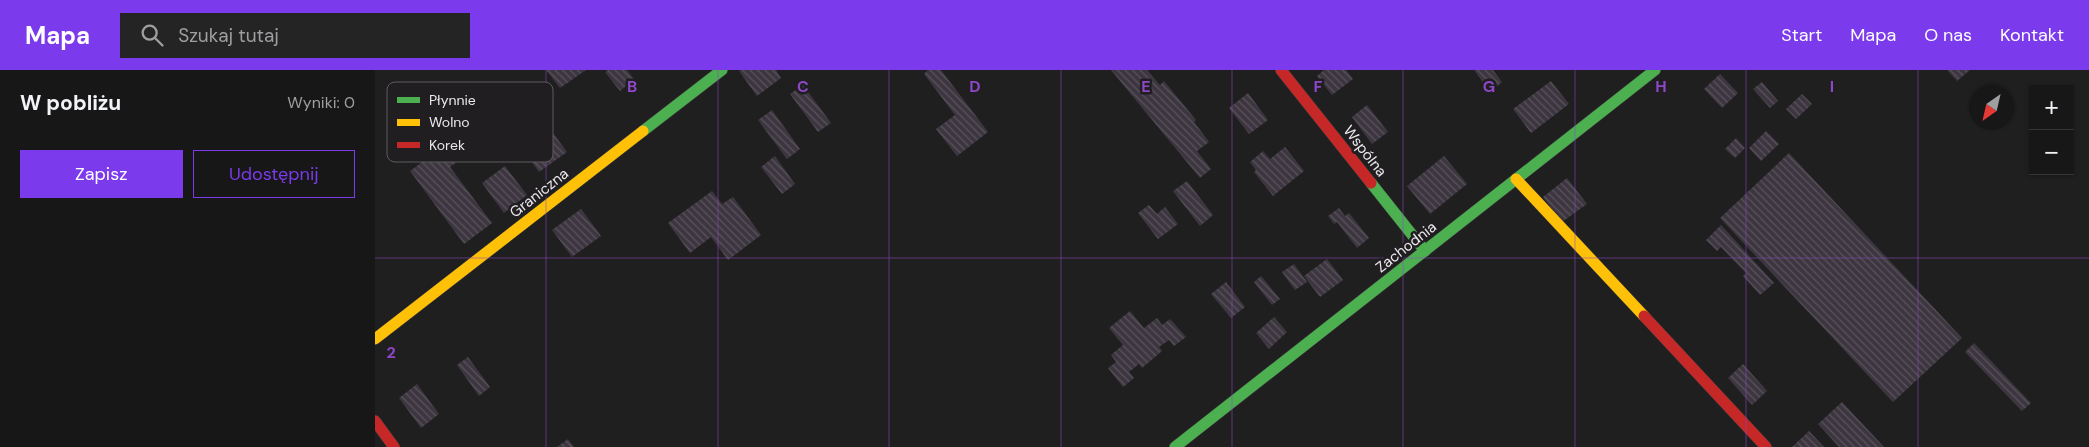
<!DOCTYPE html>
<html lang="pl">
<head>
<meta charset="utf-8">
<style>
	:root { --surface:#181718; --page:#252425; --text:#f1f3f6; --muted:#9f9fa2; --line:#363637; --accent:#7c3aed }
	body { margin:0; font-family:"DM Sans",sans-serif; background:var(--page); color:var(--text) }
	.controls { position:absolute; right:15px; top:15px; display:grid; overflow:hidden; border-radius:0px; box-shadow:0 1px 4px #0004 }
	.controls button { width:45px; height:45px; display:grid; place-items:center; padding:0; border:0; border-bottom:1px solid var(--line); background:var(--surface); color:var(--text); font:25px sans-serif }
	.compass { position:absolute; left:1594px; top:15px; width:45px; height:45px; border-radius:50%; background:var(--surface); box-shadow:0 1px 4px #0004; rotate:214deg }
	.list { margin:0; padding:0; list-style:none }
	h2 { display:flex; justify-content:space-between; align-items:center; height:65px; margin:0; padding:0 20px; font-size:21px }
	h2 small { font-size:16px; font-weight:400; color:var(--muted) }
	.actions { display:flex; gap:10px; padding:15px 20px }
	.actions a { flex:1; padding:11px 0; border:1px solid var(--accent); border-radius:0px; text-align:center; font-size:18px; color:var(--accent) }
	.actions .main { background:var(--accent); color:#fff }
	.icon { flex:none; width:28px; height:28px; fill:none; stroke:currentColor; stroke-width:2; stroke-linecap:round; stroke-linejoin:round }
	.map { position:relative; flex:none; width:1714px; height:377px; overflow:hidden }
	header { display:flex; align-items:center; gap:30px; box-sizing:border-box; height:70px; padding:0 25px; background:var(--accent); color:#fff }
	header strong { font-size:24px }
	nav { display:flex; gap:28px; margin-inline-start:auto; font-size:18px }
	.search { width:350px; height:45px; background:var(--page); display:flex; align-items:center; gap:12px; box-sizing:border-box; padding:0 18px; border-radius:0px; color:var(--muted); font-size:19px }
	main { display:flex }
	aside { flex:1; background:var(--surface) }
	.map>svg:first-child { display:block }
	.building { fill:url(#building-back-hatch) }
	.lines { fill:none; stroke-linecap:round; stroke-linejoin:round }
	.fast-casing { stroke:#3b3a3b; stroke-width:12 }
	.slow-casing { stroke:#3b3a3b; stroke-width:12 }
	.jam-casing { stroke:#3b3a3b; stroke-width:12 }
	.fast { stroke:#4caf50; stroke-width:11 }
	.slow { stroke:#ffc107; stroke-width:11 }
	.jam { stroke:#c62828; stroke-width:11 }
	.grid { fill:none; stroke:#8c48c6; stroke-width:1; stroke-opacity:0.55 }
	.labels { text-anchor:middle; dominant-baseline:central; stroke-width:5; stroke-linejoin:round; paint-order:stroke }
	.street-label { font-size:15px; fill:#ebe9ec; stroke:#201e21 }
	.key { fill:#201e21; stroke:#5d5b5e; stroke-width:1 }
	.key-label { font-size:14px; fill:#ebe9ec }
	.grid-label { font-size:16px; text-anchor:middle; font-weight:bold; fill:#8c48c6; stroke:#201e21; stroke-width:5; stroke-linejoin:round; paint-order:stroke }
</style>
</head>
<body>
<header>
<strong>Mapa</strong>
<div class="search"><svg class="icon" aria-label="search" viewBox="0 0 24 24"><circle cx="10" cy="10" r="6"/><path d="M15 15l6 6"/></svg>Szukaj tutaj</div>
<nav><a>Start</a><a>Mapa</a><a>O nas</a><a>Kontakt</a></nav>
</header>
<main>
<aside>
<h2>W pobliżu<small>Wyniki: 0</small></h2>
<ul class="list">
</ul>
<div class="actions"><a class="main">Zapisz</a><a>Udostępnij</a></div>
</aside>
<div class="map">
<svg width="1714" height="377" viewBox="0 0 1714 377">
	<defs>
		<pattern id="building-back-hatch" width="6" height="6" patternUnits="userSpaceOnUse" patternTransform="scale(1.25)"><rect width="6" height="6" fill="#3d3640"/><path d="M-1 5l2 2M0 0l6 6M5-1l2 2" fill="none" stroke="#59535c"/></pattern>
	</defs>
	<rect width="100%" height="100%" fill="#201f20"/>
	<g class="building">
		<polygon points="171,0 211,0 185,18"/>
		<polygon points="233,0 252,0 259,9 245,21 230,2"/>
		<polygon points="366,0 401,0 406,8 382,26 364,1"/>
		<polygon points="553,0 566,0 613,62 582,86 561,59 580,45 549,4"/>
		<polygon points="736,0 772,0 785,15 789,11 821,50 819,52 834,72 822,81 836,99 825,108"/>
		<polygon points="949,0 971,0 978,9 957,25 942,6"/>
		<polygon points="1099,0 1118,0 1127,12 1115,22"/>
		<polygon points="1572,0 1595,0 1582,11"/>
		<polygon points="1345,4 1363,23 1347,38 1329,19"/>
		<polygon points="1176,11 1194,34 1156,63 1138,39"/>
		<polygon points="1387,12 1403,31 1395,38 1378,19"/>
		<polygon points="428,15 456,53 443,62 415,24"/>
		<polygon points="873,23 893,50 874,64 854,38"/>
		<polygon points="1427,24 1437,34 1421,49 1411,39"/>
		<polygon points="992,35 1013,62 997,74 977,47"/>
		<polygon points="118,40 130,56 75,97 117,153 89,174 35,101"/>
		<polygon points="397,40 425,79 412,89 383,50"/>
		<polygon points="175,59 192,82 164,102 148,80"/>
		<polygon points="1391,61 1404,74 1386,91 1374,78"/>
		<polygon points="1361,68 1370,78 1360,88 1350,79"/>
		<polygon points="910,77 929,101 898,126 879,102 881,100 875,92 888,81 895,89"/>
		<polygon points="1414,83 1587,268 1518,332 1345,148"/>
		<polygon points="400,86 420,114 407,124 386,97"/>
		<polygon points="1069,86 1092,114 1055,144 1032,116"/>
		<polygon points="130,96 152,125 129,143 107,113"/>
		<polygon points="1192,108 1212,134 1187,152 1168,127"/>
		<polygon points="812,111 838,145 825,156 798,121"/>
		<polygon points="337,121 347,134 358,127 386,165 353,190 336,167 315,183 293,153"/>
		<polygon points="774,135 782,144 790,137 803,154 783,169 763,143"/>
		<polygon points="964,138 970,146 974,143 994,168 982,178 962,152 959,154 953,146"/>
		<polygon points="206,139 226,166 197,187 177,160"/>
		<polygon points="1346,155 1399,213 1385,225 1368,206 1371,203 1346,177 1342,181 1331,170"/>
		<polygon points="952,189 968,210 945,227 929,206"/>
		<polygon points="919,194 932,212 920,220 907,202"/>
		<polygon points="886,206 905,229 897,235 879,212"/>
		<polygon points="851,212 870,237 856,248 836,224"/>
		<polygon points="755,241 769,258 782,248 787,255 795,249 811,267 799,276 794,270 784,277 787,281 767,298 764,294 754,302 759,308 748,317 733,298 741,292 736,285 748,275 734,258"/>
		<polygon points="899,247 912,262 894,279 881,263"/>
		<polygon points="1599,273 1656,333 1647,341 1590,282"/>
		<polygon points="93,287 115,317 104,326 82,295"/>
		<polygon points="1368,294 1392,321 1377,335 1353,308"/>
		<polygon points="42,314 64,344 46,358 24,328"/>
		<polygon points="1467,332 1509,377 1464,377 1443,354"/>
		<polygon points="1434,361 1449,377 1417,377"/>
		<polygon points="193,369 199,377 182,377"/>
	</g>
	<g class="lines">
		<g class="fast-casing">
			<g id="fast">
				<polyline points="268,61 347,0"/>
				<polyline points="996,113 1050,181"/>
				<polyline points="800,377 1280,0"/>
			</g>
		</g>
		<g class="slow-casing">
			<g id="slow">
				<polyline points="1141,109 1269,246"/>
				<polyline points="0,269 268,61"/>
			</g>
		</g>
		<g class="jam-casing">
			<g id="jam">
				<polyline points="906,0 996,113"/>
				<polyline points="1269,246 1391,377"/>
				<polyline points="0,351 19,377"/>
			</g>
		</g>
		<use href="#fast" class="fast"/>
		<use href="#slow" class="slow"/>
		<use href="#jam" class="jam"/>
	</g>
	<path class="grid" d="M171,0V377M343,0V377M514,0V377M686,0V377M857,0V377M1028,0V377M1200,0V377M1371,0V377M1543,0V377M0,188H1714"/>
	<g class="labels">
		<g class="street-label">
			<text transform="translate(990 81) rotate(52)">Wspólna</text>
			<text transform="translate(164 123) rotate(-38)">Graniczna</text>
			<text transform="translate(1031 177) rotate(-38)">Zachodnia</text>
		</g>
	</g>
	<rect x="12" y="12" width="166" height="80" rx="8" class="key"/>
	<rect x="22" y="27" width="23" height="6" fill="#4caf50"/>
	<rect x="22" y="49" width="23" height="7" fill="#ffc107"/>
	<rect x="22" y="72" width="23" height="6" fill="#c62828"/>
	<g class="key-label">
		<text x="54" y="35">Płynnie</text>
		<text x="54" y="57">Wolno</text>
		<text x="54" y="80">Korek</text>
	</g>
	<g class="grid-label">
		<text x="257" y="22">B</text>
		<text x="428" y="22">C</text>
		<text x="600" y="22">D</text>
		<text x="771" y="22">E</text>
		<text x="943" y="22">F</text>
		<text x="1114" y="22">G</text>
		<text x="1286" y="22">H</text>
		<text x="1457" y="22">I</text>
		<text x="16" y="288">2</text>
	</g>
</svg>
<div class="controls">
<button>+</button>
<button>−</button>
</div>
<svg class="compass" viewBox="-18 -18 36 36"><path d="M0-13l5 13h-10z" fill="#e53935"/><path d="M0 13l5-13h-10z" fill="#9f9fa2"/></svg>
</div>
</main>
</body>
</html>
